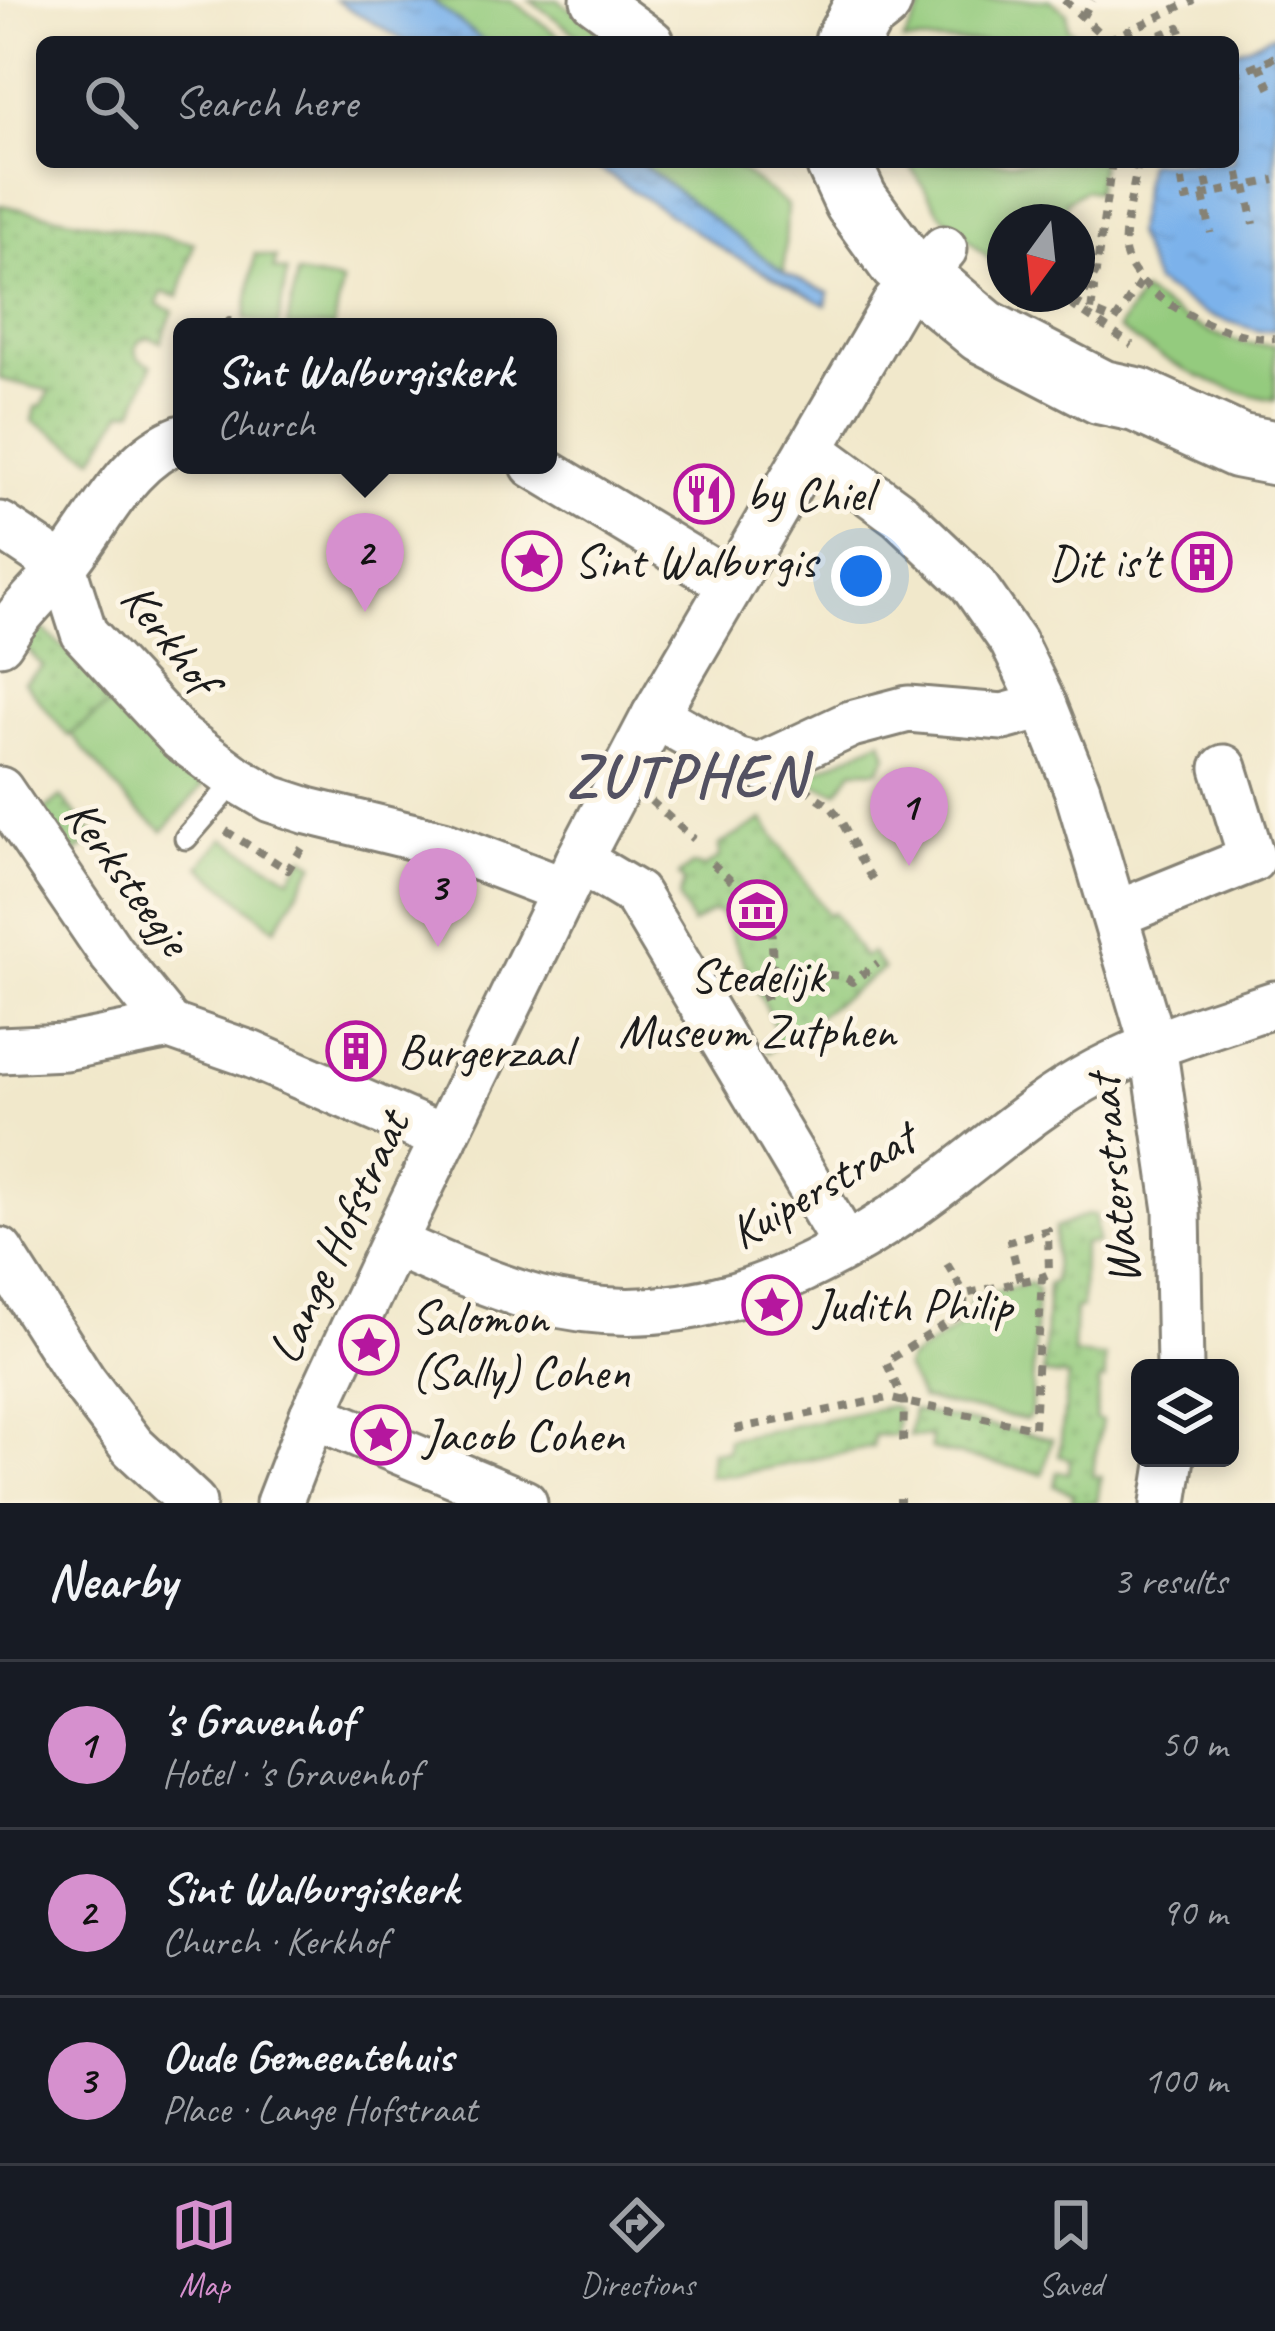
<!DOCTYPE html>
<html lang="en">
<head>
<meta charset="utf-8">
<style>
	:root { --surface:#171b24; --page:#20242c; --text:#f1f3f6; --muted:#9ea1a6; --line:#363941; --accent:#d690ce }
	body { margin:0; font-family:Caveat,sans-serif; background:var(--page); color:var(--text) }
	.controls { position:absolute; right:36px; bottom:36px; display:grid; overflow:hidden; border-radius:18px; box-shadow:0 6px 18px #0003 }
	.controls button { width:108px; height:108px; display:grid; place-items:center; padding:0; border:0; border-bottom:3px solid var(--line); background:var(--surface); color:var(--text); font:60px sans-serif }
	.compass { position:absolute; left:987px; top:204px; width:108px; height:108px; border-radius:50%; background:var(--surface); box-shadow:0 6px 18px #0003; rotate:195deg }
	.you { position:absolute; left:861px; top:576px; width:42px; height:42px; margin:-30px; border:9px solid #fff; border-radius:50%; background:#1a73e8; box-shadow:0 0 0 18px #1a73e833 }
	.badge { display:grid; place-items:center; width:78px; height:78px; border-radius:50%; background:var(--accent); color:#111; font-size:39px; font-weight:700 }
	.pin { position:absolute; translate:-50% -99px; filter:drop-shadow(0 3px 6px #0008) }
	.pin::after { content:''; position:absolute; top:63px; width:42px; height:36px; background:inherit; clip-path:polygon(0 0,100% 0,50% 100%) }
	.popup { position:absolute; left:173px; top:318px; width:384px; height:156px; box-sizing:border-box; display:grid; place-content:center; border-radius:18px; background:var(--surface); filter:drop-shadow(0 3px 9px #0005); font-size:39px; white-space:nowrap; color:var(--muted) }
	.popup b { font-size:45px; color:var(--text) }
	.popup::after { content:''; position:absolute; left:50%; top:100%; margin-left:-24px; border:24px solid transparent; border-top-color:var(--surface) }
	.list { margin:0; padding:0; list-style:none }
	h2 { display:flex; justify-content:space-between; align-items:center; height:156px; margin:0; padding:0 48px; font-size:51px }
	h2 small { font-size:39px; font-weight:400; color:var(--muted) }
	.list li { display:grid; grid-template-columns:78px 1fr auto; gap:36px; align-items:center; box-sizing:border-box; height:168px; padding:0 48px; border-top:3px solid var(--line) }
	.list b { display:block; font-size:45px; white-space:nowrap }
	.list p { margin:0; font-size:39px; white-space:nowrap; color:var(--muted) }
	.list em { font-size:39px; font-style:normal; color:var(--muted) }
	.icon { flex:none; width:66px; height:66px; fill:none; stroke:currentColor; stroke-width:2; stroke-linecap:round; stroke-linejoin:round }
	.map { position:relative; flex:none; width:1275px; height:1503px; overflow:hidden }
	.search { position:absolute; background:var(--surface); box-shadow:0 6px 18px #0003; left:36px; right:36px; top:36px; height:132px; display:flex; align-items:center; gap:30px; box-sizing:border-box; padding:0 42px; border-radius:18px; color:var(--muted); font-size:45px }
	.sheet { height:660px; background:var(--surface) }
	nav { display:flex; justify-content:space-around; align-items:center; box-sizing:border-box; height:168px; border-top:3px solid var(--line); background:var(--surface); font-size:33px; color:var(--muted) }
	nav a { display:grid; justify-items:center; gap:6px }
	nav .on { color:var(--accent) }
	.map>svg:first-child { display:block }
	.green { fill:#94cb7e; stroke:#58744d; stroke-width:3 }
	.garden { fill:url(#garden-dots); stroke:#58744d; stroke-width:3 }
	.water { fill:url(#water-ripples); stroke:#4c6784; stroke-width:3 }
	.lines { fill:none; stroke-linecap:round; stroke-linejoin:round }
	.lane-casing { stroke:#868274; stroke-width:27 }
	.street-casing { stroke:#868274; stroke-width:51 }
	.secondary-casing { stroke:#868274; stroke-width:69 }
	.path { stroke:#868274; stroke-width:8; stroke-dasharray:9 9; stroke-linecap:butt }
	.lane { stroke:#fff; stroke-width:21 }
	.street { stroke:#fff; stroke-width:45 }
	.secondary { stroke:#fff; stroke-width:63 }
	.labels { text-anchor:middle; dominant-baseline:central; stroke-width:10; stroke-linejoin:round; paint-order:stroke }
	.poi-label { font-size:48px; fill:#1c1c1c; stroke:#fcf5e5; text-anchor:start }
	.street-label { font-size:48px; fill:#1c1c1c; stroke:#fcf5e5 }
	.district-label { font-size:60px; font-weight:bold; letter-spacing:3px; fill:#535162; stroke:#fcf5e5 }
</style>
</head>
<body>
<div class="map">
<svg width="1275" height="1503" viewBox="0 0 1275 1503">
	<defs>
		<pattern id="garden-dots" width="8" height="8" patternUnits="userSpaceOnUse" patternTransform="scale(3)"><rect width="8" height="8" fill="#94cb7e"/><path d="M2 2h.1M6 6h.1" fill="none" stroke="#7fae6c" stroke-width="1.8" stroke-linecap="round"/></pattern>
		<pattern id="water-ripples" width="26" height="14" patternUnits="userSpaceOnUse" patternTransform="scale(3)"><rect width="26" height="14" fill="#7cb2eb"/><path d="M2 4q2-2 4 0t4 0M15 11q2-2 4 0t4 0" fill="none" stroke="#6b98c9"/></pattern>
	</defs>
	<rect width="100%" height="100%" fill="#fcf5e5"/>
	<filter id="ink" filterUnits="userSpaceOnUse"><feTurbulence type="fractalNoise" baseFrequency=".00833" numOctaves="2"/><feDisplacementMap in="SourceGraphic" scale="24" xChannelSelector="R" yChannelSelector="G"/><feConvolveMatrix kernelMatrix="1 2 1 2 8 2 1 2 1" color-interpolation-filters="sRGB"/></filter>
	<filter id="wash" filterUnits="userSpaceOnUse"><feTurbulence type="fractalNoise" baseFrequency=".004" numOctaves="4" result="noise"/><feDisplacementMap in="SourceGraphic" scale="48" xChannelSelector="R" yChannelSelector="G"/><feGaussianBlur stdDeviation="2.7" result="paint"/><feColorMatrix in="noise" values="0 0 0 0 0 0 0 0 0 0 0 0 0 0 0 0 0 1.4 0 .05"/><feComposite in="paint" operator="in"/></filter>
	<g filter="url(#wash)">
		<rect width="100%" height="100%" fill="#f1e8cb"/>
		<g class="green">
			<polygon points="431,0 511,0 567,42 485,42"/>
			<polygon points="530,0 558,0 600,30 587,42"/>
			<polygon points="926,0 1050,0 1067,13 1068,28 1085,42 903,42"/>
			<polygon points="639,162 729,162 787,205 784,273"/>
			<polygon points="908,162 1101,162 1096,192 1084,190 1067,201 1061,222 1005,222 1005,274 939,212"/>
			<polygon points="255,254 276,258 274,269 287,272 278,327 245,319"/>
			<polygon points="297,274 342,282 334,327 287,327"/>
			<path d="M1142,292C1183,319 1224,348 1275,345V400C1215,390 1168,363 1118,329Z"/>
			<polygon points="118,698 203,786 163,831 130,804 71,734"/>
			<polygon points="882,740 887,755 879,770 853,770 838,792 815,785 810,774"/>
			<polygon points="224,838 290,878 304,857 315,863 275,929 200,866"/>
			<polygon points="1031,1283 1037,1289 1031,1415 1026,1420 921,1399 905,1368 908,1360 972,1318 969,1305 974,1297"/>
		</g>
		<g class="garden">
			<polygon points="0,205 194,243 179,297 162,292 157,304 173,311 161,342 148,337 139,341 135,349 139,359 152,365 134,410 122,412 94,458 33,421 36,407 42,406 50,391 0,379"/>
			<polygon points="42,628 118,698 68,736 24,682 43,667 21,642"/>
			<polygon points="61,797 97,838 61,863 33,820"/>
			<polygon points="763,820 828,915 833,912 863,957 871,953 883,969 768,1052 762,1043 777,1031 720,913 713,911 692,924 679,898 684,882 679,875 692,865 705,867 720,857 719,845"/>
			<polygon points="1087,1215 1095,1215 1097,1243 1083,1244 1082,1308 1075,1308 1073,1354 1105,1357 1105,1380 1100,1380 1095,1419 1102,1421 1092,1476 1101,1477 1097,1503 1071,1503 1074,1494 1054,1486 1057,1472 1069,1473 1070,1459 1059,1456 1068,1377 1043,1374 1048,1284 1054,1282 1055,1228"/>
			<polygon points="891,1406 898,1409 896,1436 874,1435 873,1447 734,1475 709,1476 711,1451 727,1451 728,1439"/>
			<polygon points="913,1410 1052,1439 1043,1474 931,1449 931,1437 909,1436"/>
		</g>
		<g class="water">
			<polygon points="335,0 431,0 485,42 406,42"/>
			<polygon points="1275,34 1275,330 1259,331 1205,314 1155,283 1135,233 1147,162 1233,162 1233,52"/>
			<polygon points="589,162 639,162 784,273 829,293 826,305 727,252"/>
		</g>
	</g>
	<g filter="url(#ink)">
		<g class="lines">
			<g class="lane-casing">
				<polyline id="lane" points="186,838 237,779"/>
			</g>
			<g class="street-casing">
				<g id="street">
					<polyline points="594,0 651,42"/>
					<polyline points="810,449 900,515 972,583 1013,642 1044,706 1077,789 1153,1045 1177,1210 1180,1368"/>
					<polyline points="534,465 730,583"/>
					<polyline points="0,525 63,567"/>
					<polyline points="63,567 84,633 181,738 237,779 271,799 308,811 443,844 563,890"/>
					<path d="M0,642C17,614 39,594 61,569C100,524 122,461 182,438"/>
					<polyline points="655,715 736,761 759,767 851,724 908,709 1003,717 1044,706"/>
					<polyline points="0,790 111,953 170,1026"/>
					<polyline points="579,860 636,894 846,1246"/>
					<polyline points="1116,914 1252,859 1224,768"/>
					<polyline points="0,1050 65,1047 170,1026 250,1054 444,1138"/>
					<path d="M393,1243C441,1264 488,1285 537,1299C675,1337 800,1283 912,1205C974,1162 1029,1108 1097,1072C1153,1042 1215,1024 1275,1004"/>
					<polyline points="0,1251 83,1381 133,1447 193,1503"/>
					<polyline points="313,1415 524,1503"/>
					<polyline points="279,1503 313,1415 393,1243 579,860 655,715 895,304 944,249"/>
					<polyline points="1164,1503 1171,1458"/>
				</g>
			</g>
			<g class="secondary-casing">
				<g id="secondary">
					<polyline points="847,42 862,14 880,0"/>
					<polyline points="838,162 856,201 900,262 983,331 1101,392 1138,400 1239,446 1275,453"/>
				</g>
			</g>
			<g class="path">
				<polyline points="1064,0 1107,40"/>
				<polyline points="1083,16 1092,0"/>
				<polyline points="1108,40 1194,0"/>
				<polyline points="1143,42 1179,27 1184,42"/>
				<polyline points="1259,64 1271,90"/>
				<polyline points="1233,75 1275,57"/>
				<polyline points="1235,155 1242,187"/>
				<path d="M1138,162C1135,184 1120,237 1126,255C1140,301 1230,341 1275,338"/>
				<polyline points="1179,162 1185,199 1275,180"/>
				<polyline points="1202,162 1210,195"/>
				<polyline points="1246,186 1254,224"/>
				<polyline points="1203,196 1211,233"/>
				<polyline points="1088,288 1094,290 1091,311 1115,321 1140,283"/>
				<polyline points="1055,294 1132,345"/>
				<polyline points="1076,308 1096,272 1112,162"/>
				<polyline points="225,327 229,321 254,327"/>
				<path d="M805,786C813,798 826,800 834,811C850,831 856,858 873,879"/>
				<polyline points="651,801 694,839"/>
				<polyline points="226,831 288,870 302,848"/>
				<polyline points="712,863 771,918 774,993"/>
				<path d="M761,998C786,988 829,963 852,982L878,963"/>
				<polyline points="947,1264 965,1294"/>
				<polyline points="1020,1280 1010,1241 1048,1230 1049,1274 1042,1277"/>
				<polyline points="735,1429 888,1398 904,1402 1034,1428 1042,1277 965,1294 963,1313 886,1362 904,1402 903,1446"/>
				<polyline points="900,1503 900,1498"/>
			</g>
			<use href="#lane" class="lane"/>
			<use href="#street" class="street"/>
			<use href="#secondary" class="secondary"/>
		</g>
	</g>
	<defs>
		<g id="restaurant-ring" transform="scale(3)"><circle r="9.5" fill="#fcf5e5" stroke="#b5179e" stroke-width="1.5"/><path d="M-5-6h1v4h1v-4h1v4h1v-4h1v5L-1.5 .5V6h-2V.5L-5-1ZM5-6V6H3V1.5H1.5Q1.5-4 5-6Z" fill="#b5179e"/></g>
		<g id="sight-ring" transform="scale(3)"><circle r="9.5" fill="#fcf5e5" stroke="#b5179e" stroke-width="1.5"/><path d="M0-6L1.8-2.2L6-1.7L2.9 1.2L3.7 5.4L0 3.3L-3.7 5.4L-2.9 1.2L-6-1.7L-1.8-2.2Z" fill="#b5179e"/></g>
		<g id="building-ring" transform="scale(3)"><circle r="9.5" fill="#fcf5e5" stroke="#b5179e" stroke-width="1.5"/><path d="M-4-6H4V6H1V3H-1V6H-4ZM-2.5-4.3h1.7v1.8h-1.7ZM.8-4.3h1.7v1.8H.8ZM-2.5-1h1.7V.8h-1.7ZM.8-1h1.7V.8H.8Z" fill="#b5179e"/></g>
		<g id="museum-ring" transform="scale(3)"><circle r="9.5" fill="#fcf5e5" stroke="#b5179e" stroke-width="1.5"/><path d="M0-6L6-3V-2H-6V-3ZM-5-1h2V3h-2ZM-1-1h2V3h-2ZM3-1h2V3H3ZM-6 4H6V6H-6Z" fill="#b5179e"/></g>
	</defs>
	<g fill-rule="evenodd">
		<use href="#restaurant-ring" x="704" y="494"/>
		<use href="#sight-ring" x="532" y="561"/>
		<use href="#building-ring" x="1202" y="562"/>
		<use href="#museum-ring" x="757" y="910"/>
		<use href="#building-ring" x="356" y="1051"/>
		<use href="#sight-ring" x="772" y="1305"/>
		<use href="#sight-ring" x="369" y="1345"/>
		<use href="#sight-ring" x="381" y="1435"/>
	</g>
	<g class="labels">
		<g class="poi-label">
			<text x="746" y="494">by Chiel</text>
			<text x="574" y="561">Sint Walburgis</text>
			<text x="1160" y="562" text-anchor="end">Dit is't</text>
			<text x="757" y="976" text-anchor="middle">Stedelijk<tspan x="757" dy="55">Museum Zutphen</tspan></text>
			<text x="398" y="1051">Burgerzaal</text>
			<text x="814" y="1305">Judith Philip</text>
			<text x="411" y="1317">Salomon<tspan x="411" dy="55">(Sally) Cohen</tspan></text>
			<text x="423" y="1435">Jacob Cohen</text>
		</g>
		<g class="street-label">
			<text transform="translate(170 638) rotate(52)">Kerkhof</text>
			<text transform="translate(128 877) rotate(54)">Kerksteegje</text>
			<text transform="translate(1113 1180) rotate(-96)">Waterstraat</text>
			<text transform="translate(822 1185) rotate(-30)">Kuiperstraat</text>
			<text transform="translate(338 1237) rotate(-65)">Lange Hofstraat</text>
		</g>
		<g class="district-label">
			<text x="687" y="775">ZUTPHEN</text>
		</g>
	</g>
</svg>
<div class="controls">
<button><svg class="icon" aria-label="layers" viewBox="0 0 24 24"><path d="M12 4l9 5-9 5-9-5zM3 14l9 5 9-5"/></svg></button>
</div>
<svg class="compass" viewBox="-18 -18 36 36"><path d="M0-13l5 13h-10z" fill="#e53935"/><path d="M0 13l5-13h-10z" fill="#9ea1a6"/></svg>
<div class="you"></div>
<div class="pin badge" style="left:909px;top:866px">1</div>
<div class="pin badge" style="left:365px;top:612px">2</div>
<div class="popup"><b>Sint Walburgiskerk</b>Church</div>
<div class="pin badge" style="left:438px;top:947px">3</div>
<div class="search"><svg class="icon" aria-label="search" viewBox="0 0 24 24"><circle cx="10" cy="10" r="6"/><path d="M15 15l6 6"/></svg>Search here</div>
</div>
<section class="sheet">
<h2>Nearby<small>3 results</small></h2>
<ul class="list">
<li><span class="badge">1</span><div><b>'s Gravenhof</b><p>Hotel · 's Gravenhof</p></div><em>50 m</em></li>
<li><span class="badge">2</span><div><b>Sint Walburgiskerk</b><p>Church · Kerkhof</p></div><em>90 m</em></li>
<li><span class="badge">3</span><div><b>Oude Gemeentehuis</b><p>Place · Lange Hofstraat</p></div><em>100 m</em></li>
</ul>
</section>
<nav>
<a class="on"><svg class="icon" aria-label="map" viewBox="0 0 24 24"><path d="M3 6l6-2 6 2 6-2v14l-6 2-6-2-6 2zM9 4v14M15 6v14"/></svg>Map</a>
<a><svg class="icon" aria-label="directions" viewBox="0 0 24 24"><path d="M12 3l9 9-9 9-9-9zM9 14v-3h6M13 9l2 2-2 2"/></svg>Directions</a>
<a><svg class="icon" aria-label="saved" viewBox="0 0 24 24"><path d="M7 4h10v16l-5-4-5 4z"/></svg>Saved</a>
</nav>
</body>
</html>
